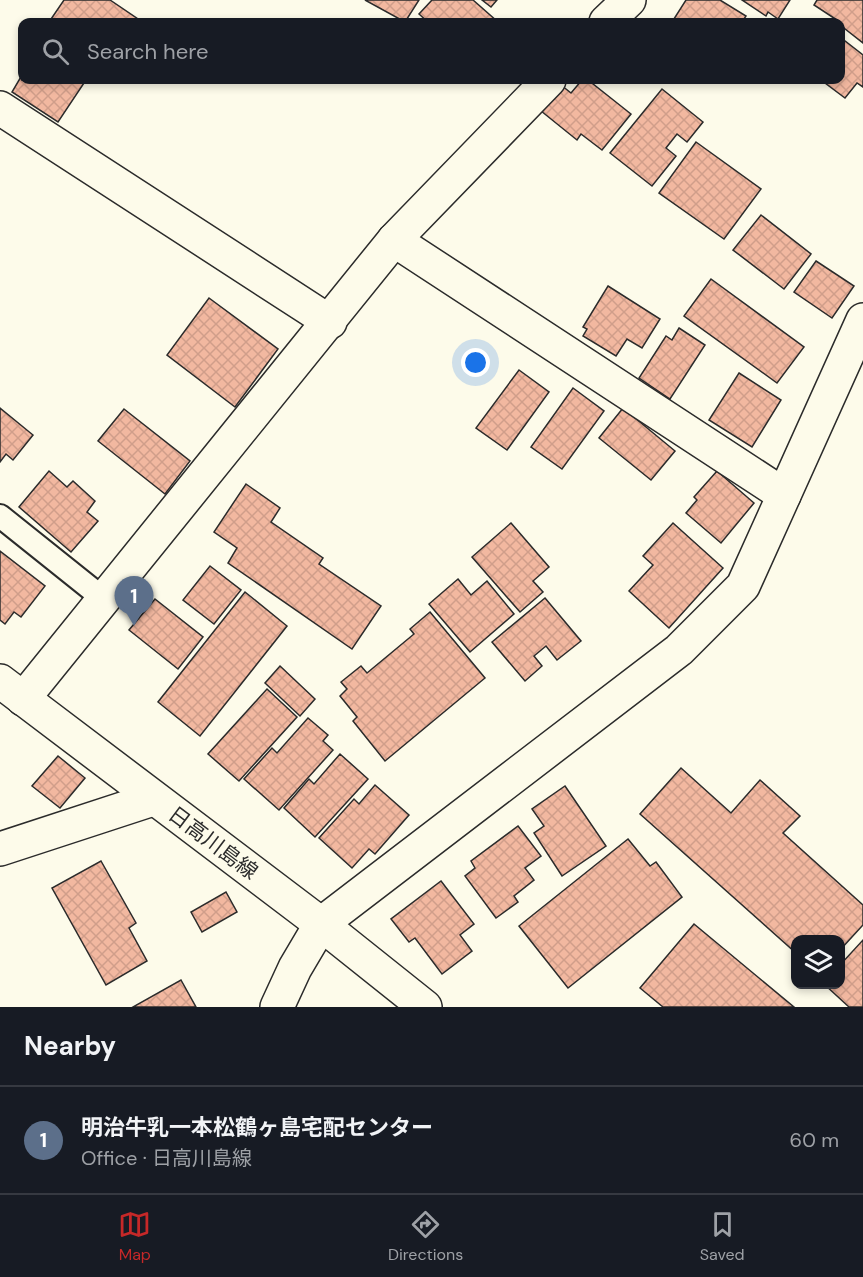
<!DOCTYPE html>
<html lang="en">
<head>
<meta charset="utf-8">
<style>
	:root { --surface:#171b24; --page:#242831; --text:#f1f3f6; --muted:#9ea1a6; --line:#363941; --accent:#c62828 }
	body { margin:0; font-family:"DM Sans","Noto Sans JP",sans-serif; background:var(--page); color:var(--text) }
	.controls { position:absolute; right:18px; bottom:18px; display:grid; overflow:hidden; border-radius:12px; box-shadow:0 3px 9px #0003 }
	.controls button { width:54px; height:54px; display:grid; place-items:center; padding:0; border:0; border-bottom:2px solid var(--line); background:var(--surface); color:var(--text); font:30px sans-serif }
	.you { position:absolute; left:476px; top:363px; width:21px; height:21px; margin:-15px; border:4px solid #fff; border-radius:50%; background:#1a73e8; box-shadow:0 0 0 9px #1a73e833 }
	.badge { display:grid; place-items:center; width:39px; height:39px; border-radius:50%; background:var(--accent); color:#fff; font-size:20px; font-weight:700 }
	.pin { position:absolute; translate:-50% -50px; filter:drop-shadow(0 2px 3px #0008) }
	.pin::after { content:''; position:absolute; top:32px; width:21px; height:18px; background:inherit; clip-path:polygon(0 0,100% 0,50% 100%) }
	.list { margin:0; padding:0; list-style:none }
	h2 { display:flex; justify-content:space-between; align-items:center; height:78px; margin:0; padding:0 24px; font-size:26px }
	h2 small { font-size:20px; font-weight:400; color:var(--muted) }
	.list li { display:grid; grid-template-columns:39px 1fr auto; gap:18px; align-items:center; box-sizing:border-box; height:108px; padding:0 24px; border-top:2px solid var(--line) }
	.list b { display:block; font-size:22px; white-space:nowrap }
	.list p { margin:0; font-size:20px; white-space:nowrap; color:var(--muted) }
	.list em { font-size:20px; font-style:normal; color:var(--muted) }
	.icon { flex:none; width:33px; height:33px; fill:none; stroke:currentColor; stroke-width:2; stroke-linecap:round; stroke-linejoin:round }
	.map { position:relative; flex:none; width:863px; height:1007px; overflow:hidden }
	.search { position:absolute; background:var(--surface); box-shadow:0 3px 9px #0003; left:18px; right:18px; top:18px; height:66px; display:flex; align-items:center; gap:15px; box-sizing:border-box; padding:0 21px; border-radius:12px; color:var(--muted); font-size:22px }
	.sheet { height:186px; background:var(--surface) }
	nav { display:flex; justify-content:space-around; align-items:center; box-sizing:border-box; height:84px; border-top:2px solid var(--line); background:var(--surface); font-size:16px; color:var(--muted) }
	nav a { display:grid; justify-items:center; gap:3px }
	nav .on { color:var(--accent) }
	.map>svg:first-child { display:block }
	.building { fill:url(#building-cross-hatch); stroke:#2b2b2b; stroke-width:1.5 }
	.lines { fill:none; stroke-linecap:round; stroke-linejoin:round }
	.lane-casing { stroke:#2b2b2b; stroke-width:26 }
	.street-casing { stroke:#2b2b2b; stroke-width:36 }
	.primary-casing { stroke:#2b2b2b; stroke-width:36 }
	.lane { stroke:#fdfbea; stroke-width:22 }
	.street { stroke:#fdfbea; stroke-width:33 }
	.primary { stroke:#fdfbea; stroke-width:33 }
	.labels { text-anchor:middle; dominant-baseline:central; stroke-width:4.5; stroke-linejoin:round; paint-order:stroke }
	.street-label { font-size:21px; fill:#2b2b2b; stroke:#fdfbea }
</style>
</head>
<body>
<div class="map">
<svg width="863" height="1007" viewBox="0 0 863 1007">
	<defs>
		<pattern id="building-cross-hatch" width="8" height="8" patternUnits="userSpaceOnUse" patternTransform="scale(1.5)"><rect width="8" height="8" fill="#f2b8a0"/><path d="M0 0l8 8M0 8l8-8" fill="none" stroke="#d09e8a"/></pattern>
	</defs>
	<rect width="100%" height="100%" fill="#fdfbea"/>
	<g class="building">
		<polygon points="64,0 110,0 138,19 136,22 49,22"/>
		<polygon points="365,0 419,0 405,22"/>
		<polygon points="432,0 473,0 498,22 428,22 419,14"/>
		<polygon points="482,0 497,0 491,7"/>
		<polygon points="686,0 720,0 746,16 742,22 672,22"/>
		<polygon points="742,0 790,0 778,19 768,12 766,16"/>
		<polygon points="817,0 863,0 863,43 840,25 840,22 814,5"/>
		<polygon points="840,37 863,55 863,87 857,83 845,98 821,80 840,80"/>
		<polygon points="22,75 22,80 86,80 58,122 12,92"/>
		<polygon points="582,80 588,80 631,114 602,150 581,134 577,140 541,111 561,85 571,93"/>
		<polygon points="662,89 703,122 687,142 677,134 666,148 676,156 652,186 610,153"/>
		<polygon points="696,142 761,189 724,239 659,193"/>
		<polygon points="761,215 811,254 784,289 733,250"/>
		<polygon points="816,261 854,286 832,318 794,292"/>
		<polygon points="711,279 804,347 777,383 684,316"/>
		<polygon points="608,286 660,319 642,348 627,339 616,356 583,336 587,329 583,327"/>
		<polygon points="209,298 278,349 235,407 167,355"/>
		<polygon points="679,328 705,345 670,399 639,378 666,336 672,340"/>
		<polygon points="519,370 549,392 507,450 476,428"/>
		<polygon points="739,373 781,400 752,447 709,420"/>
		<polygon points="573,388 604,411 562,469 531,447"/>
		<polygon points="0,408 33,435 13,460 6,454 0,462"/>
		<polygon points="623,408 675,451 651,480 599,438"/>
		<polygon points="124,409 190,461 165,494 98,441"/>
		<polygon points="49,471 67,487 73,481 95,501 87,512 98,521 71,552 19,507"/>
		<polygon points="717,471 754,503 721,543 686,513 697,500 694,497"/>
		<polygon points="246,484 280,508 271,522 323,558 319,564 381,606 352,649 228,563 237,548 214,532"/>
		<polygon points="511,523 549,567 533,581 543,592 520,612 472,557"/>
		<polygon points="673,523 723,568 669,628 629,591 653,565 643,556"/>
		<polygon points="0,551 45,586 21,617 14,612 5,624 0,620"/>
		<polygon points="210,566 241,590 214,624 183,600"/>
		<polygon points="458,579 471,595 487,581 514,614 470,652 429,604"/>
		<polygon points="245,592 287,626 200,736 158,702"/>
		<polygon points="545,598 581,641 557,660 546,646 534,656 542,666 525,681 492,642"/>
		<polygon points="155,599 203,637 178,669 129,630"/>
		<polygon points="430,612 485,678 385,761 353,721 357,717 340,696 347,689 341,682 361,666 367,673 414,634 410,629"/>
		<polygon points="280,666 315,699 300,716 265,683"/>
		<polygon points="267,689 297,717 239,781 208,754"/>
		<polygon points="308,718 328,735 323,741 333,750 279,810 244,779 272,748 277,753"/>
		<polygon points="340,754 368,779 315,837 284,808 309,779 314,784"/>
		<polygon points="58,756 85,778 60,808 32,786"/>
		<polygon points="681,768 731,813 760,780 800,816 783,833 863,905 863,925 840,950 840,940 796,940 796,953 640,814"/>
		<polygon points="375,785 409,815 375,854 369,849 352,868 319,838 354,799 359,804"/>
		<polygon points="565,786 606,846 562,876 534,833 544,826 532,809"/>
		<polygon points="518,826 541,856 525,868 534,880 514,896 518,902 496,918 465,876 475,868 471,861"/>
		<polygon points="628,839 650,866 656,862 682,897 568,988 519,926"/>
		<polygon points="101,861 136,923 129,928 147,961 106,985 52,888"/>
		<polygon points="441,881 474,924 460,935 472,951 442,974 415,938 409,942 391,919"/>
		<polygon points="226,892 237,912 202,932 191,912"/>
		<polygon points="694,924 794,1007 663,1007 640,988"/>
		<polygon points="863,940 863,1007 849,1007 824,984 840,984 840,965"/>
		<polygon points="181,980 196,1007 133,1007"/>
	</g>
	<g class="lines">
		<g class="lane-casing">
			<polyline id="lane" points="0,516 105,600"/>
		</g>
		<g class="street-casing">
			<g id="street">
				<polyline points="606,22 629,0"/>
				<polyline points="0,108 330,322"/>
				<polyline points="394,240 784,495"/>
				<polyline points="23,699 394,240 549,80"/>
				<polyline points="0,849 153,799"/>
				<polyline points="277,1007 295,968 321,924 679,650 743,586 863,320"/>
			</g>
		</g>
		<g class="primary-casing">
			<polyline id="primary" points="0,681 321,924 425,1007"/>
		</g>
		<use href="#lane" class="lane"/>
		<use href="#street" class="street"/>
		<use href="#primary" class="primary"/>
	</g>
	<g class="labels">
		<g class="street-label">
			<text transform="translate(213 843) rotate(37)">日高川島線</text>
		</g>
	</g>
</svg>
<div class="controls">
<button><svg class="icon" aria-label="layers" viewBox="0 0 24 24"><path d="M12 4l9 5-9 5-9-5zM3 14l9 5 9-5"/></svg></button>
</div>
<div class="you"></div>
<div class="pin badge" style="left:134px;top:626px;background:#5c6f8a">1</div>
<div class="search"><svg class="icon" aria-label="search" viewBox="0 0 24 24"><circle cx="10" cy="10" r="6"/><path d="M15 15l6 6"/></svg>Search here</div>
</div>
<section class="sheet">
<h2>Nearby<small></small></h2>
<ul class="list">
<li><span class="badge" style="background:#5c6f8a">1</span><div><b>明治牛乳一本松鶴ヶ島宅配センター</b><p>Office · 日高川島線</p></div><em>60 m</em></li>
</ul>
</section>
<nav>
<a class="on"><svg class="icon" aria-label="map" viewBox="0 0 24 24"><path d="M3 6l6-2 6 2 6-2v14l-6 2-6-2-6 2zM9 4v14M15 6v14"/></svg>Map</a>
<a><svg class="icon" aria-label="directions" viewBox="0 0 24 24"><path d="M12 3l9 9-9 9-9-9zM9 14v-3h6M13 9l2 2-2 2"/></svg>Directions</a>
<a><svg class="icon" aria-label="saved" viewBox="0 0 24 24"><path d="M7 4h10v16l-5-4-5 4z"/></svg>Saved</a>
</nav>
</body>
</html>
